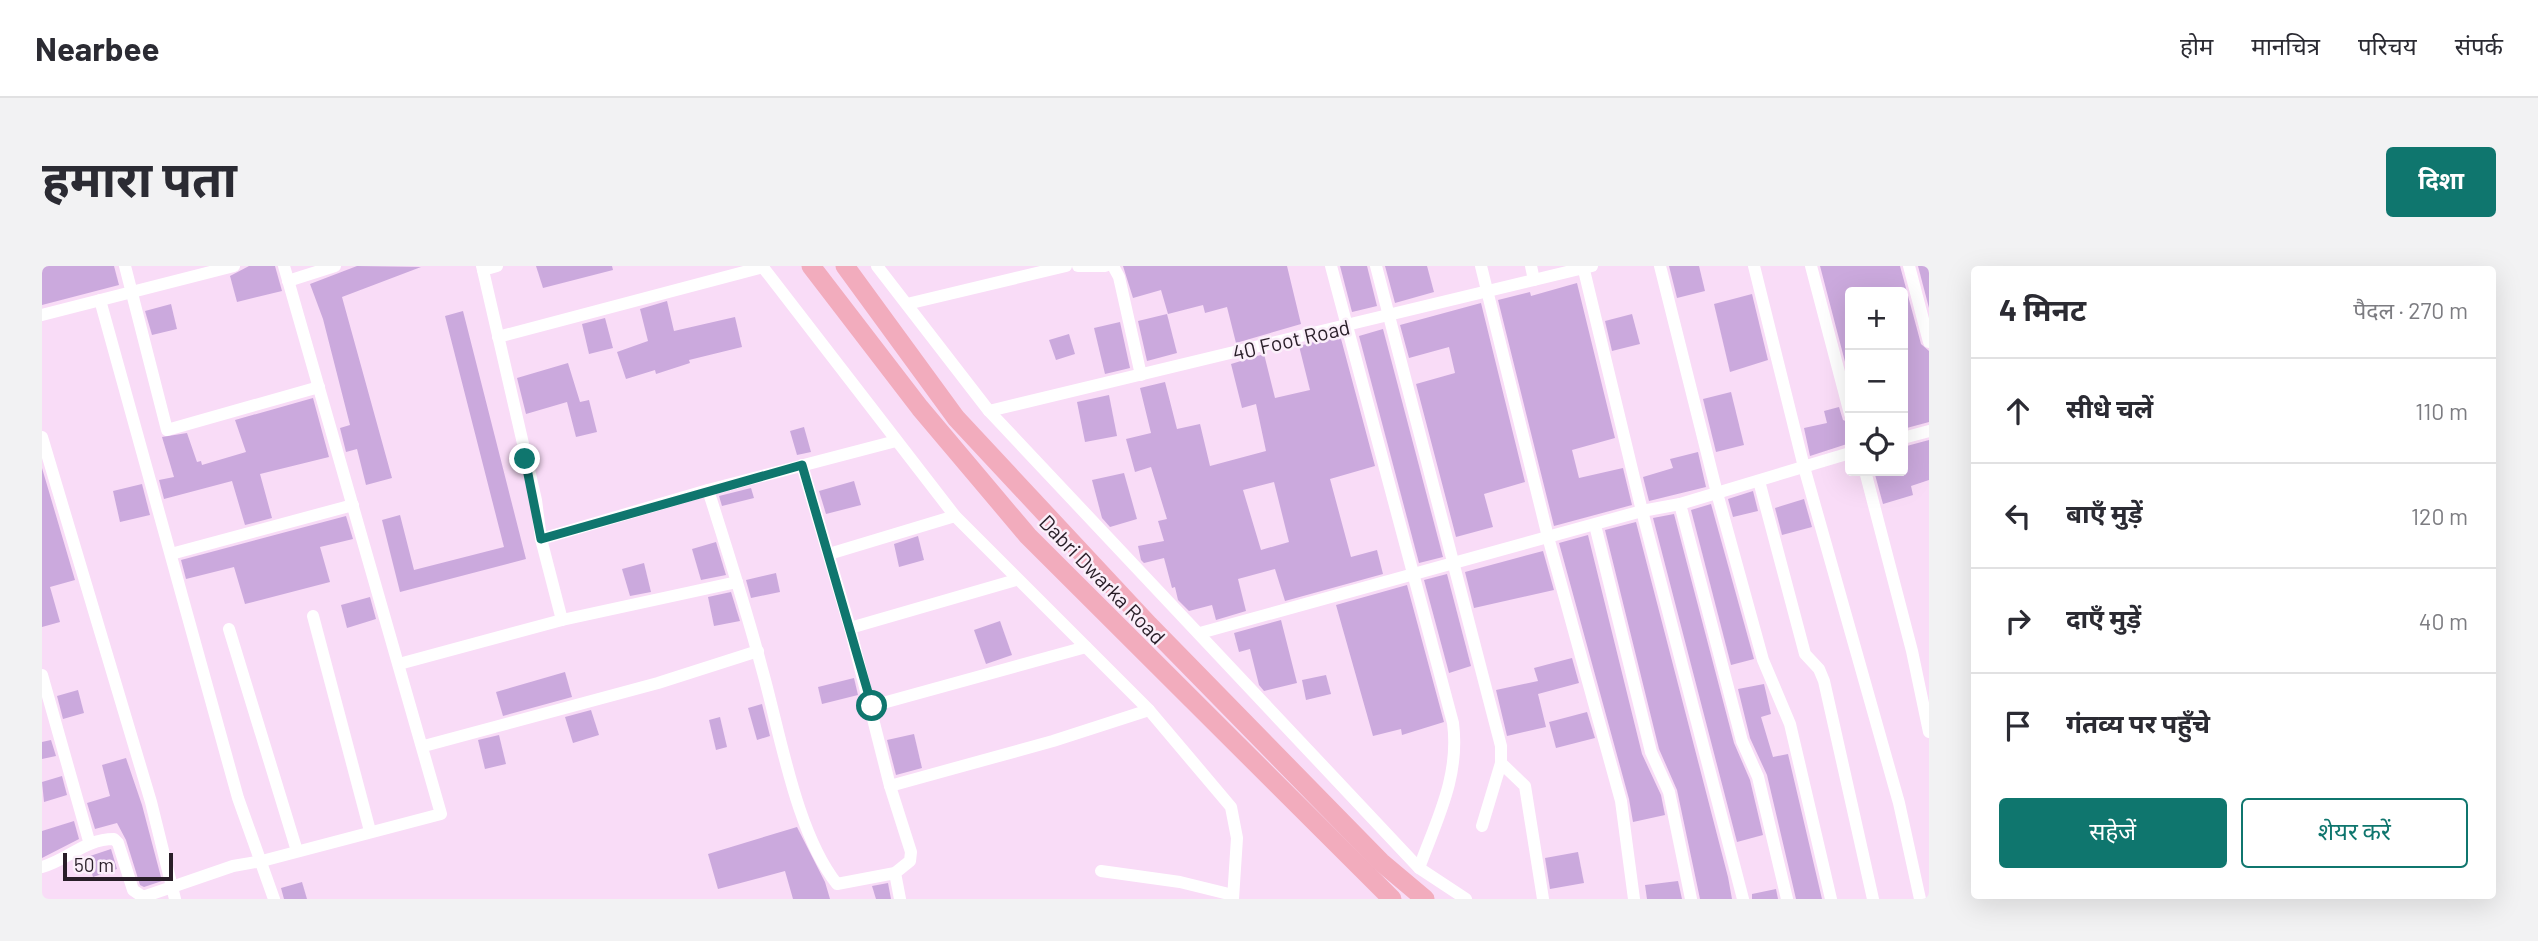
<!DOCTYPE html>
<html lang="hi">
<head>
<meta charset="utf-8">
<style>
	:root { --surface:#fff; --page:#f2f2f3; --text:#2b2b33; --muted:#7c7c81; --line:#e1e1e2; --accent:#0f766e }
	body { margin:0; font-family:Barlow,"Noto Sans Devanagari",sans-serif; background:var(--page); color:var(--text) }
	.controls { position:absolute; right:21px; top:21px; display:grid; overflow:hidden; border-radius:7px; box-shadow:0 7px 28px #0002 }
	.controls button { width:63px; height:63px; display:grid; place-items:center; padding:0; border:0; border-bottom:2px solid var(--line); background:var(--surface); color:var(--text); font:35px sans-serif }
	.scale { position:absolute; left:21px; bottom:18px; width:110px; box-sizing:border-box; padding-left:7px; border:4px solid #291e28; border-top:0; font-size:19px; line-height:24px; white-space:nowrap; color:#291e28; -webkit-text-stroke:5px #fbeffa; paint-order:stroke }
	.stop { position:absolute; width:21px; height:21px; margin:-16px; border:5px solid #0f766e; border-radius:50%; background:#fff }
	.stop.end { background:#0f766e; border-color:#fff; box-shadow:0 2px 7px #0008 }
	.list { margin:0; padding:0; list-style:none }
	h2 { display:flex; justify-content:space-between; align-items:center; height:91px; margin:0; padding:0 28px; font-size:30px }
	h2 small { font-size:23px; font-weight:400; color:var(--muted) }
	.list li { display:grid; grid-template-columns:46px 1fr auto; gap:21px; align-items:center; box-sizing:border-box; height:105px; padding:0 28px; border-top:2px solid var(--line) }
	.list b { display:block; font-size:26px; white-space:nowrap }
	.list em { font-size:23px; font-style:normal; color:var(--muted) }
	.actions { display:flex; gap:14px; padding:21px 28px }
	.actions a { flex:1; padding:16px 0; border:2px solid var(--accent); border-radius:7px; text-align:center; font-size:24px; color:var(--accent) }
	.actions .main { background:var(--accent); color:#fff }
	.icon { flex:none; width:38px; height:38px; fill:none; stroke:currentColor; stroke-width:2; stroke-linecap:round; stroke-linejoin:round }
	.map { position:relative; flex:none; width:1887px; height:633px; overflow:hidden; border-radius:7px }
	header { display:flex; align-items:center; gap:42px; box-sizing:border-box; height:98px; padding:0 35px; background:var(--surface); border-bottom:2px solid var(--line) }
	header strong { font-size:33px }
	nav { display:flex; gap:38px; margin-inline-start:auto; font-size:24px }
	.intro { display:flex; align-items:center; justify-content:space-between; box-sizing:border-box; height:168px; padding:0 42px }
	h1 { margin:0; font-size:49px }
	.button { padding:18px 32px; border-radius:7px; background:var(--accent); color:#fff; font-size:24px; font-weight:700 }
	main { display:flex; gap:42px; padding:0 42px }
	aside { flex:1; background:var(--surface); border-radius:7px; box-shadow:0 7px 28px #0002 }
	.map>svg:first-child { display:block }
	.building { fill:#cba9dd; fill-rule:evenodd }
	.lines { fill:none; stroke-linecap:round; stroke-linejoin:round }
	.street { stroke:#fff; stroke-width:12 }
	.primary { stroke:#f2acbd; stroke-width:19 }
	.route { stroke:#0f766e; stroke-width:9 }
	.labels { text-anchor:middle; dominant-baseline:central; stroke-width:5; stroke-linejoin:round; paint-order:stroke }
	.street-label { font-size:21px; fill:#291e28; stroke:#fbeffa }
</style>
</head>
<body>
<header>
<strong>Nearbee</strong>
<nav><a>होम</a><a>मानचित्र</a><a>परिचय</a><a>संपर्क</a></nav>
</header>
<div class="intro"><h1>हमारा पता</h1><a class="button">दिशा</a></div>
<main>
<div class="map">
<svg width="1887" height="633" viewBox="0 0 1887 633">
	<rect width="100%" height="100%" fill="#f9dcf7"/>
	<g class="building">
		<polygon points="0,0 72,0 77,19 0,39"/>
		<polygon points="207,0 233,0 240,25 195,36 188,10"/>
		<polygon points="315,0 379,1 300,31 350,212 324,219 315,183 304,186 298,162 308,159 281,53 268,18"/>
		<polygon points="494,0 570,0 571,4 501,22"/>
		<polygon points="1081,0 1245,0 1259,58 1194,77 1185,41 1163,47 1161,39 1126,48 1119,24 1091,32"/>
		<polygon points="1298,0 1325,0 1335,40 1310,46"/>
		<polygon points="1343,0 1385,0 1392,26 1353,37"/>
		<polygon points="1627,0 1657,0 1663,25 1635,32"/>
		<polygon points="1778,0 1858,0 1879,78 1887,85 1887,156 1861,163 1861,26 1808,26 1808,115"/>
		<polygon points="1876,0 1887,0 1887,42"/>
		<polygon points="1535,17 1573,172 1530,184 1537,212 1581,202 1590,239 1512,260 1456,34 1488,26 1489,30"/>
		<polygon points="1710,28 1726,94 1688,106 1672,38"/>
		<polygon points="625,35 632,65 693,51 700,81 647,94 648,97 614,108 613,104 584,113 575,86 606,75 598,43"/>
		<polygon points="1439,37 1483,216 1442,228 1451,261 1414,271 1374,118 1413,107 1407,81 1367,92 1358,59"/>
		<polygon points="129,38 135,63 110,69 103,45"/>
		<polygon points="421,45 484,293 358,326 340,254 358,249 372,304 462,281 403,50"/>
		<polygon points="1125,48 1135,87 1105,95 1096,55"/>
		<polygon points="1590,48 1598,78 1570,85 1563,55"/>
		<polygon points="563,52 571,82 547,88 540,58"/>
		<polygon points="1078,56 1088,102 1063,108 1052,62"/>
		<polygon points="1341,63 1401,291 1377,297 1317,70"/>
		<polygon points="1027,68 1033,88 1014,94 1007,74"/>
		<path d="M1298,69L1333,200L1288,213L1309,291L1335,284L1341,308L1243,335L1233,303L1196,313L1204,345L1174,354L1170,339L1147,345L1136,334L1133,321L1130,322L1122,292L1102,297L1099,294L1096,280L1122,275L1116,255L1125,253L1109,201L1093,206L1084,173L1109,167L1098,122L1123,116L1135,163L1158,158L1168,200L1224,185L1214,138L1200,142L1189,98L1222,88L1233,132L1268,124L1257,80ZM1232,216L1247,276L1219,284L1201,224Z"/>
		<polygon points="526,97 538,136 547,134 555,166 534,171 525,136 484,148 475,112"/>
		<polygon points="1689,126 1702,179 1674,186 1661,133"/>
		<polygon points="1067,129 1075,170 1043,176 1035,136"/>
		<polygon points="271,132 287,191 218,208 230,252 203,259 190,215 122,233 117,214 132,211 120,171 145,167 155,196 159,195 160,199 204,186 193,154"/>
		<polygon points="1797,141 1801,154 1808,157 1808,177 1768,190 1762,162 1785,157 1782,145"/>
		<polygon points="762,161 769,186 755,189 748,165"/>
		<polygon points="1887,174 1887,214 1869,220 1871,229 1841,238 1832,205 1861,205 1861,181"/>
		<polygon points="1656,186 1664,221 1607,235 1601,211 1631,202 1628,193"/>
		<polygon points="0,202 33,314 8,321 18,356 0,361"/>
		<polygon points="1082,207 1095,253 1068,261 1060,252 1050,214"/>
		<polygon points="812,215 819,239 784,248 777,225"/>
		<polygon points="100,218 108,249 78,256 71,225"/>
		<polygon points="709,222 712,232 680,240 677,230"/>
		<polygon points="1711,225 1716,245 1691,251 1686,233"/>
		<polygon points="1762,233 1770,261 1740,269 1733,242"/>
		<polygon points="1669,238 1712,393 1689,399 1649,244"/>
		<polygon points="1632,248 1692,477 1708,514 1721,569 1695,576 1611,252"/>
		<polygon points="304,250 311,273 278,281 288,316 203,338 192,301 144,313 139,294"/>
		<polygon points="1594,256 1686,611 1690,633 1658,633 1635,524 1617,483 1563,264"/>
		<polygon points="1546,269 1600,488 1619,529 1623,549 1591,556 1587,533 1517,277"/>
		<polygon points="876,270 882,294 857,301 852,278"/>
		<polygon points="674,276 684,309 659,314 650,283"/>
		<polygon points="1501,285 1512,324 1432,342 1423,306"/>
		<polygon points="602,297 609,326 588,330 580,303"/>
		<polygon points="734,307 738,326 709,332 704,314"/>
		<polygon points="1405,308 1429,400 1407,407 1382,314"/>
		<polygon points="1365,319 1402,456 1360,469 1359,463 1331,470 1294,339"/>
		<polygon points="689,326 698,355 672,360 666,331"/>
		<polygon points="328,331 334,353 305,362 299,339"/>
		<polygon points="1239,354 1255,417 1222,425 1217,419 1208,383 1197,386 1192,367"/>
		<polygon points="958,355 970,389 944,398 932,364"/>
		<polygon points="1530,392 1537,417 1496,428 1504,461 1465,470 1454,424 1496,415 1492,402"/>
		<polygon points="523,406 530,431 461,450 454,426"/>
		<polygon points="1284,409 1289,428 1264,434 1260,414"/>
		<polygon points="812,412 816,429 780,438 776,421"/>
		<polygon points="1722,418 1729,448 1719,451 1731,491 1746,488 1780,633 1754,633 1725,509 1708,472 1696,423"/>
		<polygon points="36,424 42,447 21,453 15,430"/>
		<polygon points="720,438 728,470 715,474 706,442"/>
		<polygon points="549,444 557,469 531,477 523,451"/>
		<polygon points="1545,446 1553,472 1514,482 1507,456"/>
		<polygon points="678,451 685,481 674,484 667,454"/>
		<polygon points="872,468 880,502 854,509 845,474"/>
		<polygon points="457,469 464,498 443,503 436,474"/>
		<polygon points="9,474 14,490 0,493 0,476"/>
		<polygon points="84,492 100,539 120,615 102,621 98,619 84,574 75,557 53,563 45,537 68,530 60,499"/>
		<polygon points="20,510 25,529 2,536 0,516"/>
		<polygon points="32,555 37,573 0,592 0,565"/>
		<polygon points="755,561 783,616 788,633 751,633 743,605 676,623 666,588"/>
		<polygon points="69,583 75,603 51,611 45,591"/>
		<polygon points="1536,586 1542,617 1508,623 1503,592"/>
		<polygon points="1636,615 1640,633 1605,633 1603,619"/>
		<polygon points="260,616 265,633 242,633 239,622"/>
		<polygon points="846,617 849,633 834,633 830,620"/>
		<polygon points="1734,623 1736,633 1710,633 1710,628"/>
	</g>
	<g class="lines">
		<g class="street">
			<polyline points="83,0 125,164 277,121"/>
			<path d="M440,0L494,234L499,273L666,224C685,283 704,342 720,403C738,466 754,567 795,618L853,607"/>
			<polyline points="720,0 913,250 1107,444 1189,541 1195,572 1191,633"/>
			<polyline points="835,0 947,145 1377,602 1424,633"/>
			<polyline points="1036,0 1063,0"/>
			<polyline points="1071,0 1077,11 1099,109"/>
			<path d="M1289,0L1411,457C1418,510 1395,553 1377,602"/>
			<polyline points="1334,0 1459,480 1459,497 1440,560"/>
			<polyline points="1439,0 1506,271 1579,535 1592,633"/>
			<polyline points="1489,0 1492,14"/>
			<polyline points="1541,0 1600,245 1701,633"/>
			<polyline points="1618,0 1675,227 1721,394 1748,458 1789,633"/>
			<polyline points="1712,0 1762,201 1857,537 1878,633"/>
			<polyline points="1769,0 1808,148"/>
			<polyline points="1867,0 1887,76"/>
			<polyline points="441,4 455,0"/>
			<polyline points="246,15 293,0"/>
			<polyline points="58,34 196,532 232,633"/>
			<polyline points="865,38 1024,0"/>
			<polyline points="0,49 192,0"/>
			<polyline points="456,71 721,1"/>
			<polyline points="947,145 1550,0"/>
			<polyline points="0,171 109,536 133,633"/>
			<polyline points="1861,172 1887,165"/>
			<polyline points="760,199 808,362 848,520 869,586 868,595 853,607 858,633"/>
			<polyline points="1823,205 1870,385 1887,466"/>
			<polyline points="1717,215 1763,388 1777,403 1782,415 1831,633"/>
			<polyline points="666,224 854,175"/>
			<polyline points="1638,238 1700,475 1716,511 1745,633"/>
			<polyline points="1553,259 1609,486 1627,526 1649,633"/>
			<polyline points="499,273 520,354"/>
			<polyline points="129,288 311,239"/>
			<polyline points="787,288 913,250"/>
			<polyline points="271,350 328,565"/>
			<polyline points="808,362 974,314"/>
			<polyline points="187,363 255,585"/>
			<polyline points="1158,367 1600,245 1638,238 1808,187"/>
			<polyline points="357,398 520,354 695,316"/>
			<polyline points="0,409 47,575"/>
			<polyline points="830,440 1044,381"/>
			<polyline points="382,480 616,417 716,385"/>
			<polyline points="1459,497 1483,520 1501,633"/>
			<polyline points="848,520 1011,475 1107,444"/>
			<path d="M0,601C27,593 43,573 72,573L76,577L91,624L101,631L191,600L220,595L399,548L242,0"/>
			<polyline points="1059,605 1138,616 1191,629"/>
		</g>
		<g class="primary">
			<polyline points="769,0 878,142 986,270 1350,633"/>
			<polyline points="803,0 914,152 1107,359 1339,596 1383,633"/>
		</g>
	</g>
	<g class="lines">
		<polyline class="route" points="483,193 499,273 760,199 830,440"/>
	</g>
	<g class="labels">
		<g class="street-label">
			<text transform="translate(1249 73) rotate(-13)">40 Foot Road</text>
			<text transform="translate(1061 313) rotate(46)">Dabri Dwarka Road</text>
		</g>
	</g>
</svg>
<div class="controls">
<button>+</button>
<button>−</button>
<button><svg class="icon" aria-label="locate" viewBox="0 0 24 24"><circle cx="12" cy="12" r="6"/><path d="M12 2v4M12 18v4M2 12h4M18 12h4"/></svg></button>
</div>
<div class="scale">50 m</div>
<div class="stop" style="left:830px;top:440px"></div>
<div class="stop end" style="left:483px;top:193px"></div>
</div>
<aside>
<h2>4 मिनट<small>पैदल · 270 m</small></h2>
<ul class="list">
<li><svg class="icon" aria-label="ahead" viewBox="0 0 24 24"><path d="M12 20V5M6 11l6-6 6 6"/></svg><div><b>सीधे चलें</b></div><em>110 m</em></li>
<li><svg class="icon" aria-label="left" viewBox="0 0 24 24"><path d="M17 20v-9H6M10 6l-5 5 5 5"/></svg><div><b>बाएँ मुड़ें</b></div><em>120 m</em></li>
<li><svg class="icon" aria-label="right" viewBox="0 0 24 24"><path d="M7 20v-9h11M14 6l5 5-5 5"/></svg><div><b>दाएँ मुड़ें</b></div><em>40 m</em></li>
<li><svg class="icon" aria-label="arrive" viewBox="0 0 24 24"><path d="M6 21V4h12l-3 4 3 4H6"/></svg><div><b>गंतव्य पर पहुँचे</b></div></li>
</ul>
<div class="actions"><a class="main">सहेजें</a><a>शेयर करें</a></div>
</aside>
</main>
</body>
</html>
